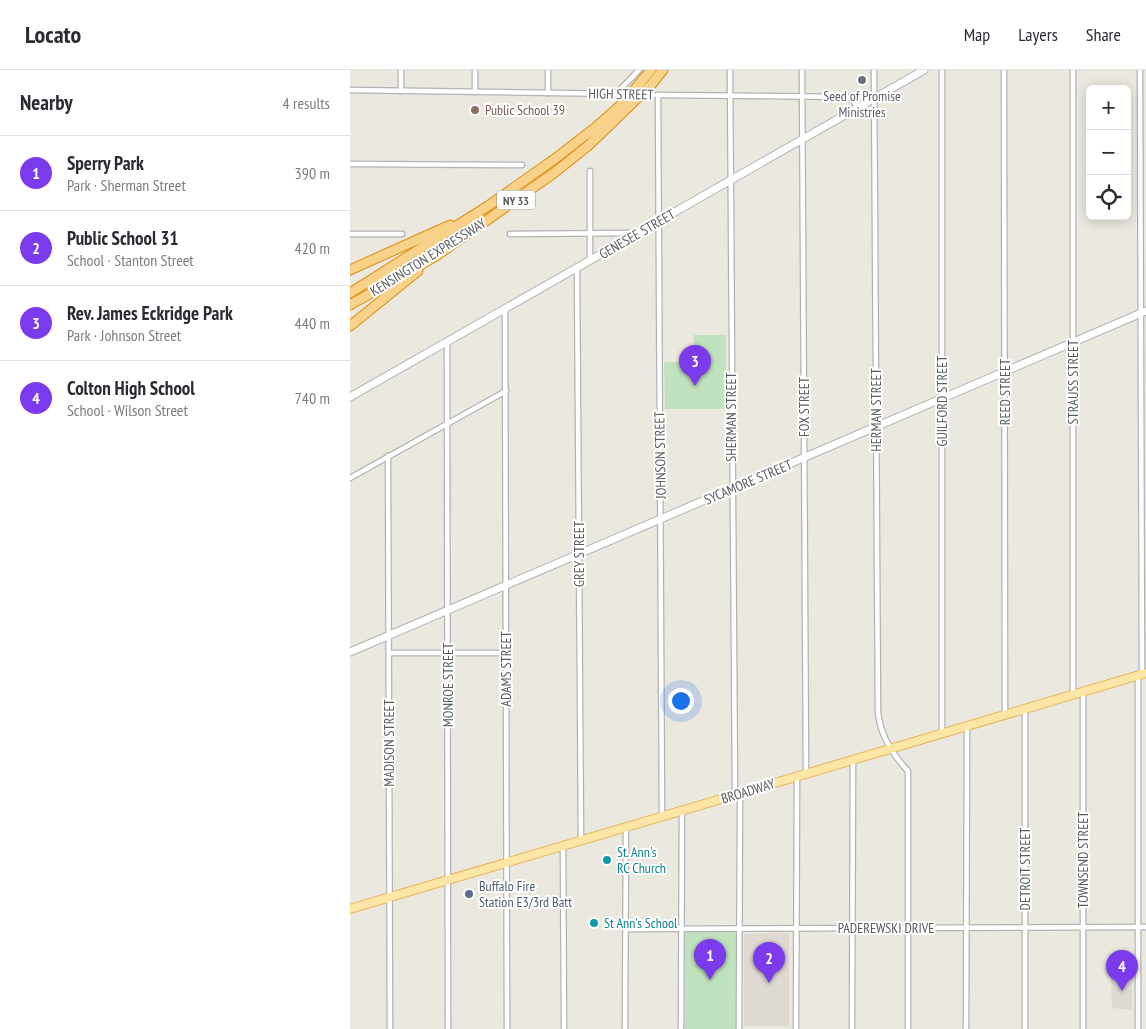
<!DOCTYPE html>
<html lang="en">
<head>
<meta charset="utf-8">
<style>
	:root { --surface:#fff; --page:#f2f2f3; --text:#2b2b33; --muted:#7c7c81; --line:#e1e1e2; --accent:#7c3aed }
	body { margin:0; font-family:"PT Sans Narrow",sans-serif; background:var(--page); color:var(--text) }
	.controls { position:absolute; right:15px; top:15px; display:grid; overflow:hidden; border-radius:8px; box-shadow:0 2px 12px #0003 }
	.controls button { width:45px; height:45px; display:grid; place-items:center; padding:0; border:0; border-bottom:1px solid var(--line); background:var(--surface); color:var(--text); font:25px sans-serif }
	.you { position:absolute; left:330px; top:630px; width:18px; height:18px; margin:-12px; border:4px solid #fff; border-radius:50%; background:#1a73e8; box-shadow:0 0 0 8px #1a73e833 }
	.badge { display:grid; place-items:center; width:32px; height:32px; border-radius:50%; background:var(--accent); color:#fff; font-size:16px; font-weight:700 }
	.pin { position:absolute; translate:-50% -41px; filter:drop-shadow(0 1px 2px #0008) }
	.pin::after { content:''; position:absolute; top:26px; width:18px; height:15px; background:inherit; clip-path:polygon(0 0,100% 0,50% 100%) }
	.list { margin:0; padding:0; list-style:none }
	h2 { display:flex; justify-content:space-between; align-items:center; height:65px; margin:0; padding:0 20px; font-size:21px }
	h2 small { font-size:16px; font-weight:400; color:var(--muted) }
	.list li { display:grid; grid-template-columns:32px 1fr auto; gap:15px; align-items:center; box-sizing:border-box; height:75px; padding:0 20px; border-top:1px solid var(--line) }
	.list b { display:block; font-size:19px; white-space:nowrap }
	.list p { margin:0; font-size:16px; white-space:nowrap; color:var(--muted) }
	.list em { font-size:16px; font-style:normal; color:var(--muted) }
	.icon { flex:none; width:28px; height:28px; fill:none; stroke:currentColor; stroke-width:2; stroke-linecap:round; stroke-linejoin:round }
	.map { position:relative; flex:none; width:796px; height:959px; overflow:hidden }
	header { display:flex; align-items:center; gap:30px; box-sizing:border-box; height:70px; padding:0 25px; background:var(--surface); border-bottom:1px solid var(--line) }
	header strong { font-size:24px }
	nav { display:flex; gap:28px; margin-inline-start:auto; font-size:18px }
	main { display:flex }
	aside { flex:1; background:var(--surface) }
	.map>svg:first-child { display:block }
	.education { fill:#ded9d1 }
	.green { fill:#c0e2bd }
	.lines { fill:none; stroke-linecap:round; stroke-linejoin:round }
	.street-casing { stroke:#b1b3b7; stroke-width:7 }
	.secondary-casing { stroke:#b2b6ba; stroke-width:9 }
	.primary-casing { stroke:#eab55a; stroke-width:10 }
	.highway-casing { stroke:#e08b0a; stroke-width:11 }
	.street { stroke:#fff; stroke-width:4.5 }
	.secondary { stroke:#fff; stroke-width:7 }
	.primary { stroke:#fbe6a5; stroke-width:8 }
	.highway { stroke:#f8d28a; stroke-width:9 }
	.street-bridge-casing { stroke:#b1b3b7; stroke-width:7; stroke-linecap:butt }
	.street-bridge { stroke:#fff; stroke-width:4.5 }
	.worship-dot { fill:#6b7280; stroke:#fff; stroke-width:2 }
	.education-dot { fill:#8d6e63; stroke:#fff; stroke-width:2 }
	.culture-dot { fill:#0f9aa8; stroke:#fff; stroke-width:2 }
	.service-dot { fill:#5c6f8a; stroke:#fff; stroke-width:2 }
	.labels { text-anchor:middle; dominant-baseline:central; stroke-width:4; stroke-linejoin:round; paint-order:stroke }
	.shield { fill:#fff; stroke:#8b8e90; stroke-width:1 }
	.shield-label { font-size:12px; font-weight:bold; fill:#595d60 }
	.street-label { font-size:14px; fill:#595d60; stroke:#fff }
	.worship-label { font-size:14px; fill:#5b616d; stroke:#fff }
	.education-label { font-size:14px; fill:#785e54; stroke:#fff; text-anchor:start }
	.culture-label { font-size:14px; fill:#0d838f; stroke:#fff; text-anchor:start }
	.service-label { font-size:14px; fill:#4e5e75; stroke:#fff; text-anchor:start }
</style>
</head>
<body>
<header>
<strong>Locato</strong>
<nav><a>Map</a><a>Layers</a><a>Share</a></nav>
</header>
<main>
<aside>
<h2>Nearby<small>4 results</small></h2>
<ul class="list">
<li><span class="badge">1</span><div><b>Sperry Park</b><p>Park · Sherman Street</p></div><em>390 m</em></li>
<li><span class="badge">2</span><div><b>Public School 31</b><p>School · Stanton Street</p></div><em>420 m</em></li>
<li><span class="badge">3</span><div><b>Rev. James Eckridge Park</b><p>Park · Johnson Street</p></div><em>440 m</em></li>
<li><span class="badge">4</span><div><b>Colton High School</b><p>School · Wilson Street</p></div><em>740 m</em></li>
</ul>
</aside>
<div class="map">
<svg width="796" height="959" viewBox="0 0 796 959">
	<rect width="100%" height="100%" fill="#ebe8e0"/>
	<g class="education">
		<polygon points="439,863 439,956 394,956 394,864"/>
		<polygon points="761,905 782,905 782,940 762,938"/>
	</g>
	<g class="green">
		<polygon points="344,265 376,265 376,339 315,339 314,292 344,292"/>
		<polygon points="335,861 386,862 386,959 335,959"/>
	</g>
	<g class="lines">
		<g class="street-casing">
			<g id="street">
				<polyline points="51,0 51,21"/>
				<polyline points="125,0 125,22"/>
				<polyline points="198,0 198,23"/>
				<polyline points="380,0 385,725"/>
				<polyline points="452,0 456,703"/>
				<path d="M524,0L528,642C530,664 543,685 558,701V959"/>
				<polyline points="654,0 655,644"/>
				<polyline points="790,0 792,604"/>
				<polyline points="0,20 270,24"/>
				<polyline points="266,24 289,0"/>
				<polyline points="307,25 498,27 502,29 508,38"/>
				<polyline points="308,25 312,746"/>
				<polyline points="0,94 172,95"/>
				<polyline points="240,101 240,191"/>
				<polyline points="0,164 52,164"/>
				<polyline points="160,164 285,163"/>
				<polyline points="227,198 231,770"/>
				<polyline points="155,239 157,959"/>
				<polyline points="97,271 98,959"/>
				<polyline points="38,386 40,959"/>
				<polyline points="0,408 156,321"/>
				<polyline points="39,583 156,583"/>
				<polyline points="733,621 733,959"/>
				<polyline points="723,624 723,0"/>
				<polyline points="675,638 675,959"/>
				<polyline points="592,663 592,0"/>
				<polyline points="213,776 214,959"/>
				<polyline points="275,859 796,857"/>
				<polyline points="275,959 276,757"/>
				<polyline points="331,959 332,740"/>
				<polyline points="389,959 390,723"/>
				<polyline points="446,959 447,706"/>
				<polyline points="502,959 503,689"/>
				<polyline points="616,959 617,656"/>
				<polyline points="788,959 788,605"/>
			</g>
		</g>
		<g class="secondary-casing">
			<g id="secondary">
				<polyline points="0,327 574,0"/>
				<polyline points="0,582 796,241"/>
			</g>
		</g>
		<g class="primary-casing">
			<polyline id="primary" points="0,839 796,603"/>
		</g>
		<g class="highway-casing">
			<g id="highway">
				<polyline points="0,200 100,155"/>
				<polyline points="0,223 138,136 206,88 246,57 273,33 301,0"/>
				<polyline points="0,235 86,186 204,103 239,75 301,15 313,0"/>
				<polyline points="0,256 68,201"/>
			</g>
		</g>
		<use href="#street" class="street"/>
		<use href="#secondary" class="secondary"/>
		<use href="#primary" class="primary"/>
		<use href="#highway" class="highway"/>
		<g class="street-bridge-casing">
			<polyline id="street-bridge" points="270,24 303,25"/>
		</g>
		<use href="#street-bridge" class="street-bridge"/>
	</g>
	<circle class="worship-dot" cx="512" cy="10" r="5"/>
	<circle class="education-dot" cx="125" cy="40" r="5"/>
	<g class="culture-dot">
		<circle cx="257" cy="790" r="5"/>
		<circle cx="244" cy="853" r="5"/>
	</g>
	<circle class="service-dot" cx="119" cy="824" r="5"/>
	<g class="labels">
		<rect class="shield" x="147" y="120.5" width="38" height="19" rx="4"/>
		<g class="shield-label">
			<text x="166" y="130">NY 33</text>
		</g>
		<g class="street-label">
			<text transform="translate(271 24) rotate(1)">HIGH STREET</text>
			<text transform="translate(287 164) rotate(-30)">GENESEE STREET</text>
			<text transform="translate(78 187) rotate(-32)">KENSINGTON EXPRESSWAY</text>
			<text transform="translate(723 312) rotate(-90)">STRAUSS STREET</text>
			<text transform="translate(655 322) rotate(-90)">REED STREET</text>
			<text transform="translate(592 331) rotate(-90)">GUILFORD STREET</text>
			<text transform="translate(454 337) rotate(-90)">FOX STREET</text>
			<text transform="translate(526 340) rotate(-90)">HERMAN STREET</text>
			<text transform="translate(381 347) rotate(-90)">SHERMAN STREET</text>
			<text transform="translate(310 385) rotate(-91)">JOHNSON STREET</text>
			<text transform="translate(398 412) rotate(-23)">SYCAMORE STREET</text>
			<text transform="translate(229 484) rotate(-90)">GREY STREET</text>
			<text transform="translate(156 599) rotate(-90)">ADAMS STREET</text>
			<text transform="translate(98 615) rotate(-90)">MONROE STREET</text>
			<text transform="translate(39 673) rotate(-90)">MADISON STREET</text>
			<text transform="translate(398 721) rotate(-17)">BROADWAY</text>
			<text transform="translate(733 790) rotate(-90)">TOWNSEND STREET</text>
			<text transform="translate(675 799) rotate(-90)">DETROIT STREET</text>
			<text x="536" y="858">PADEREWSKI DRIVE</text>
		</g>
		<g class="worship-label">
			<text x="512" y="26">Seed of Promise<tspan x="512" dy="16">Ministries</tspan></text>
		</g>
		<g class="education-label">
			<text x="135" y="40">Public School 39</text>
		</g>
		<g class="culture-label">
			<text x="267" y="782">St. Ann's<tspan x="267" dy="16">RC Church</tspan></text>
			<text x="254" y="853">St Ann's School</text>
		</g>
		<g class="service-label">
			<text x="129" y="816">Buffalo Fire<tspan x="129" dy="16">Station E3/3rd Batt</tspan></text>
		</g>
	</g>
</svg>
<div class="controls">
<button>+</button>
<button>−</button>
<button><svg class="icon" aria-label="locate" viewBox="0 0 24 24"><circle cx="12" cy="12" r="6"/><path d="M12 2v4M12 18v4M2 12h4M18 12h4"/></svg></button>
</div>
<div class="you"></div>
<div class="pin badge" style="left:360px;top:910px">1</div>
<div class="pin badge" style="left:419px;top:913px">2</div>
<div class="pin badge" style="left:345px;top:316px">3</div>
<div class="pin badge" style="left:772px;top:921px">4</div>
</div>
</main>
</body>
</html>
